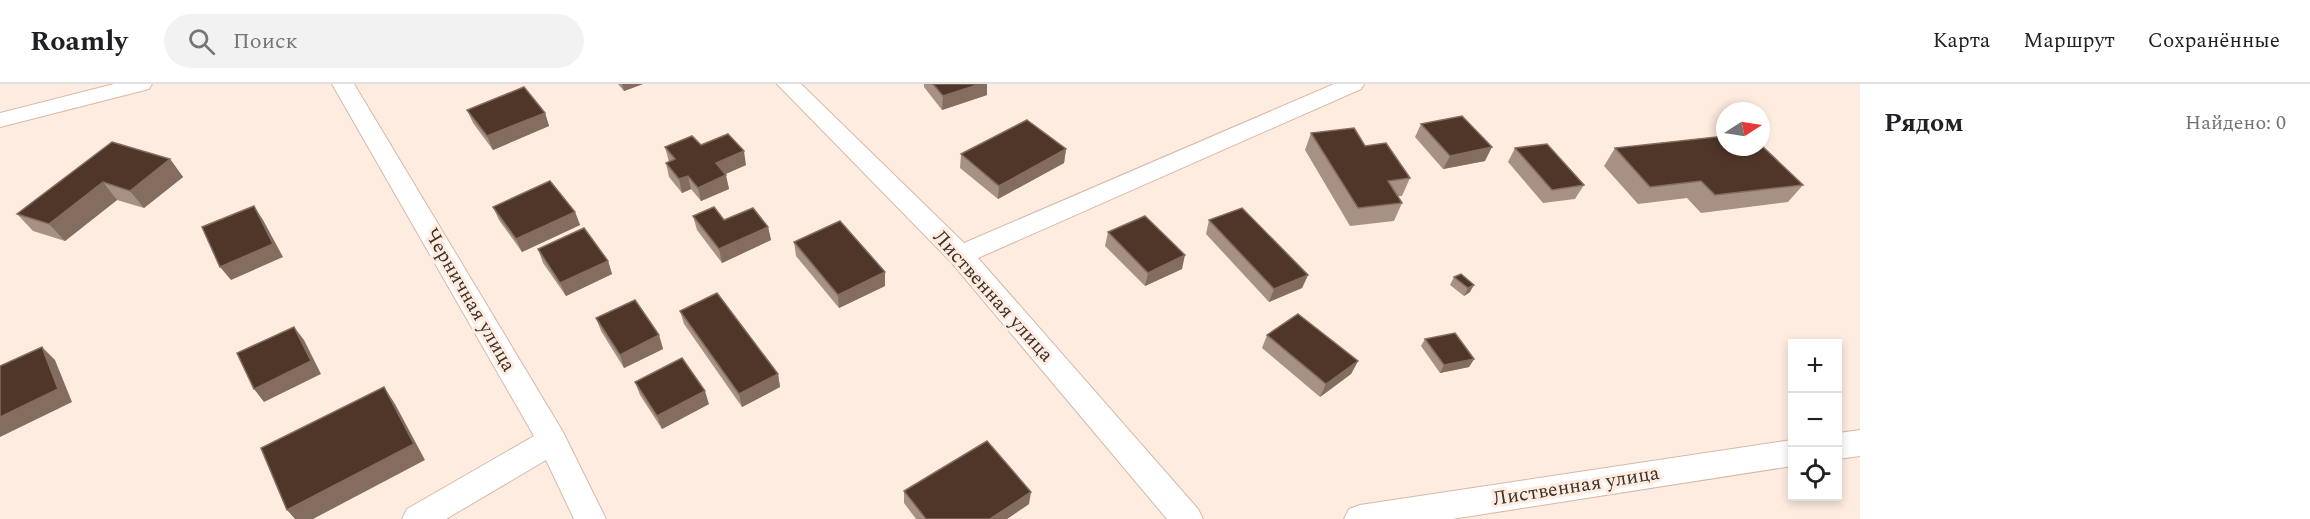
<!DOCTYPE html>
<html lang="ru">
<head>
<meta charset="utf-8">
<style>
	:root { --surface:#fff; --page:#f2f2f2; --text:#202124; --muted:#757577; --line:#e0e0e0 }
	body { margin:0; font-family:Spectral,serif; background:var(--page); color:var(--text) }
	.controls { position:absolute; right:18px; bottom:18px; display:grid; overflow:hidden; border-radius:0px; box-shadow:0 3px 9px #0003 }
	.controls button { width:54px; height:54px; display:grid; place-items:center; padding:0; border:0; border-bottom:2px solid var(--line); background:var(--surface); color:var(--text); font:30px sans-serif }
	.compass { position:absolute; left:1716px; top:18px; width:54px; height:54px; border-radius:50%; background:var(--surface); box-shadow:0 3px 9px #0003; rotate:78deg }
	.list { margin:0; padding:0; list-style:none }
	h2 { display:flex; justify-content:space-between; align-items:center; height:78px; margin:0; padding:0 24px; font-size:26px }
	h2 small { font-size:20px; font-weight:400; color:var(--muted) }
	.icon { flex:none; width:33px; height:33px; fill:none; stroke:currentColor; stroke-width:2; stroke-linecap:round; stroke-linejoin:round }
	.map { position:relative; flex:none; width:1860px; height:435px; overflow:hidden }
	header { display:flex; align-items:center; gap:36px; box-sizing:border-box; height:84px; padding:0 30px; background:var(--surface); border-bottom:2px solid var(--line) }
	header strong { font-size:28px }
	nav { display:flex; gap:33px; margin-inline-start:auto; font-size:21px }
	.search { width:420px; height:54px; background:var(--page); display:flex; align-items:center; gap:15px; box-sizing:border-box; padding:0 21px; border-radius:33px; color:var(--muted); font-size:22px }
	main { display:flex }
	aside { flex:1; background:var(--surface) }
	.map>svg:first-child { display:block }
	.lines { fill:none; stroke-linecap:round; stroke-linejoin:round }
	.street-casing { stroke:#d7b8a6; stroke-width:2 }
	.street { fill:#fff; fill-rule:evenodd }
	.wall { fill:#a79184 }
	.shaded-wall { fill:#846d5f }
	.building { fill:#4f3628; stroke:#846d5f; stroke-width:1.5 }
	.labels { text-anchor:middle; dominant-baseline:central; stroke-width:6; stroke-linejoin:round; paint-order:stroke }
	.street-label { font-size:20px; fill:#3c3028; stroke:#ffece0 }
</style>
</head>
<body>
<header>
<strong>Roamly</strong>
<div class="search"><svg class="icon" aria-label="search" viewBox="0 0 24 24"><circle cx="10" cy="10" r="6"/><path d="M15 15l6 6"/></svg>Поиск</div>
<nav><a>Карта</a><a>Маршрут</a><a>Сохранённые</a></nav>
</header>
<main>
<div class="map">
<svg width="1860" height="435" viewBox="0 0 1860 435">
	<rect width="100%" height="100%" fill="#ffece0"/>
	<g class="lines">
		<g class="street-casing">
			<g id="street">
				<polygon points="114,0 152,0 149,5 0,43 0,29"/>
				<polygon points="332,0 354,0 563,348 606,435 574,435 546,376 446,435 402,435 407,425 534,352"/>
				<polygon points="777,0 801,0 964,159 1334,0 1364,0 1361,5 978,174 1198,425 1203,435 1167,435 951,178"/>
				<polygon points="1860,346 1860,372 1838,375 1838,349"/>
				<polygon points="1792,356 1792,382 1452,435 1344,435 1349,425 1360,421"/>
			</g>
		</g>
		<use href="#street" class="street"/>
	</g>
	<g class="wall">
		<polygon points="618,0 643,0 624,7"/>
		<polygon points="924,0 987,0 987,11 942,26 924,3"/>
		<polygon points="467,26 545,29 549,42 493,66 473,39"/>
		<polygon points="1421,40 1485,77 1443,85 1415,53"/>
		<polygon points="1311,49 1365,62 1410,94 1402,112 1398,112 1402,119 1394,137 1350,142 1305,66"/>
		<polygon points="701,61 746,81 725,90 729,105 701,117 691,105 682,109 669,93 666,79 669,78 665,63"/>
		<polygon points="1515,64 1584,101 1575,115 1543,119 1508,78"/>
		<polygon points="1615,64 1803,101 1788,118 1701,129 1687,114 1638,120 1604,82"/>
		<polygon points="1066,65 1064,79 998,115 960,84 961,70"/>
		<polygon points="170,75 183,93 144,124 117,116 65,157 33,147 17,130"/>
		<polygon points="493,123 575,128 580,141 522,168 499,136"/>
		<polygon points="693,132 768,143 771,156 722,179 697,146"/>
		<polygon points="1209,136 1308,191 1302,204 1269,218 1206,150"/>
		<polygon points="1108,148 1182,185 1145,202 1105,162"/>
		<polygon points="794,158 885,202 839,224 796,172"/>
		<polygon points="538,165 608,177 612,190 566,212 543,179"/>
		<polygon points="1461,190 1470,208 1464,212 1450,201 1454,193"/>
		<polygon points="680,227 778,290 780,303 742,323 684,240"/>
		<polygon points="596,234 659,251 663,265 624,284 601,247"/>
		<polygon points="1267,251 1358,277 1351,290 1320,313 1262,264"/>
		<polygon points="1425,255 1474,275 1469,283 1440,289 1421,262"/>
		<polygon points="635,298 709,320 662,345 640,311"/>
		<polygon points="904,407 1029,420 1007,435 916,435 904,419"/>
	</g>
	<g class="shaded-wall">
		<polygon points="622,0 643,0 624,7"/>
		<polygon points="980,0 987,0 987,11 942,26 943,12"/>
		<polygon points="545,29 549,42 493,66 487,52"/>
		<polygon points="1492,63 1485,77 1443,85 1450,72"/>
		<polygon points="1066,65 1064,79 998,115 999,102"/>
		<polygon points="744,67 746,81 719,93 716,79"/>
		<polygon points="170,75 183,93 144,124 130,107"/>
		<polygon points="726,91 729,105 701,117 698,104"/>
		<polygon points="688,92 691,105 682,109 679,95"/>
		<polygon points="103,98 117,116 65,157 49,140"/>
		<polygon points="254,122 263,136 283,173 231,196 220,183"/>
		<polygon points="575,128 580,141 522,168 516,155"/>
		<polygon points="768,143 771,156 722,179 719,165"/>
		<polygon points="1185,171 1182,185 1145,202 1148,189"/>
		<polygon points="608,177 612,190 566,212 560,199"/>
		<polygon points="885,188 885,202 839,224 838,211"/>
		<polygon points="1308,191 1302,204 1269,218 1274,205"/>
		<polygon points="1474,201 1470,208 1464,212 1468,204"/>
		<polygon points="294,243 304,256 321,290 264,318 254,305"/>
		<polygon points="659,251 663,265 624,284 620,271"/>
		<polygon points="42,263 55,276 72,318 0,353 0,333"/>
		<polygon points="1474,275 1469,283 1440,289 1444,281"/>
		<polygon points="1358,277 1351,290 1320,313 1326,300"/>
		<polygon points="778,290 780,303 742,323 739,310"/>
		<polygon points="384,303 395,320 425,376 313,435 295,435 287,426"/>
		<polygon points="705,307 709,320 662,345 657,332"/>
		<polygon points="1031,408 1029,420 1007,435 990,435"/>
	</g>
	<g class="building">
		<polygon points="933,0 980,0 943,12"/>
		<polygon points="524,3 545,29 487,52 467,26"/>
		<polygon points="1462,32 1492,63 1450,72 1421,40"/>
		<polygon points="1027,36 1066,65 999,102 961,70"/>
		<polygon points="1354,44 1365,62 1386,59 1410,94 1388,97 1402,119 1358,124 1311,49"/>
		<polygon points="728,50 744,67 716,79 726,91 698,104 688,92 679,95 666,79 675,75 665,63 692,52 701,61"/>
		<polygon points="1725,52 1725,63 1761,63 1761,61 1803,101 1715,111 1701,97 1650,103 1615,64"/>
		<polygon points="112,58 170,75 130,107 103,98 49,140 17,130"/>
		<polygon points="1547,60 1584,101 1552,106 1515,64"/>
		<polygon points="550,97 575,128 516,155 493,123"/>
		<polygon points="254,122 273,160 220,183 202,143"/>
		<polygon points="714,123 724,136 753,124 768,143 719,165 693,132"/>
		<polygon points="1242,124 1308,191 1274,205 1209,136"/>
		<polygon points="1145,132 1185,171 1148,189 1108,148"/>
		<polygon points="840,137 885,188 838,211 794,158"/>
		<polygon points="584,144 608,177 560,199 538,165"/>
		<polygon points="1461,190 1474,201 1468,204 1454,193"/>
		<polygon points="717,209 778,290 739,310 680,227"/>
		<polygon points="635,216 659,251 620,271 596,234"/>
		<polygon points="1298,230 1358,277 1326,300 1267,251"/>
		<polygon points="294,243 311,277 254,305 237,269"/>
		<polygon points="1455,249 1474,275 1444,281 1425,255"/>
		<polygon points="42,263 58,305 0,333 0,282"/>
		<polygon points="682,274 705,307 657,332 635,298"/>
		<polygon points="384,303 414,360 287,426 261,364"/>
		<polygon points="987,357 1031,408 990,435 926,435 904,407"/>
	</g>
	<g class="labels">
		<g class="street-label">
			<text transform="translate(993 212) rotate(48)">Лиственная улица</text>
			<text transform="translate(470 216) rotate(60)">Черничная улица</text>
			<text transform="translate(1576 402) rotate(-9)">Лиственная улица</text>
		</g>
	</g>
</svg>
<div class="controls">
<button>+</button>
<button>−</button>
<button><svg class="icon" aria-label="locate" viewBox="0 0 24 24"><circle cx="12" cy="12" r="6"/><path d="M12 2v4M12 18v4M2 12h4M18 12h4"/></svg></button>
</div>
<svg class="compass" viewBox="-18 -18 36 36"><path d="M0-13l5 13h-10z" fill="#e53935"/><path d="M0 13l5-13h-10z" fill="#757577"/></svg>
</div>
<aside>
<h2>Рядом<small>Найдено: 0</small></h2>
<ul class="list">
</ul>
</aside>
</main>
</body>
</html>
